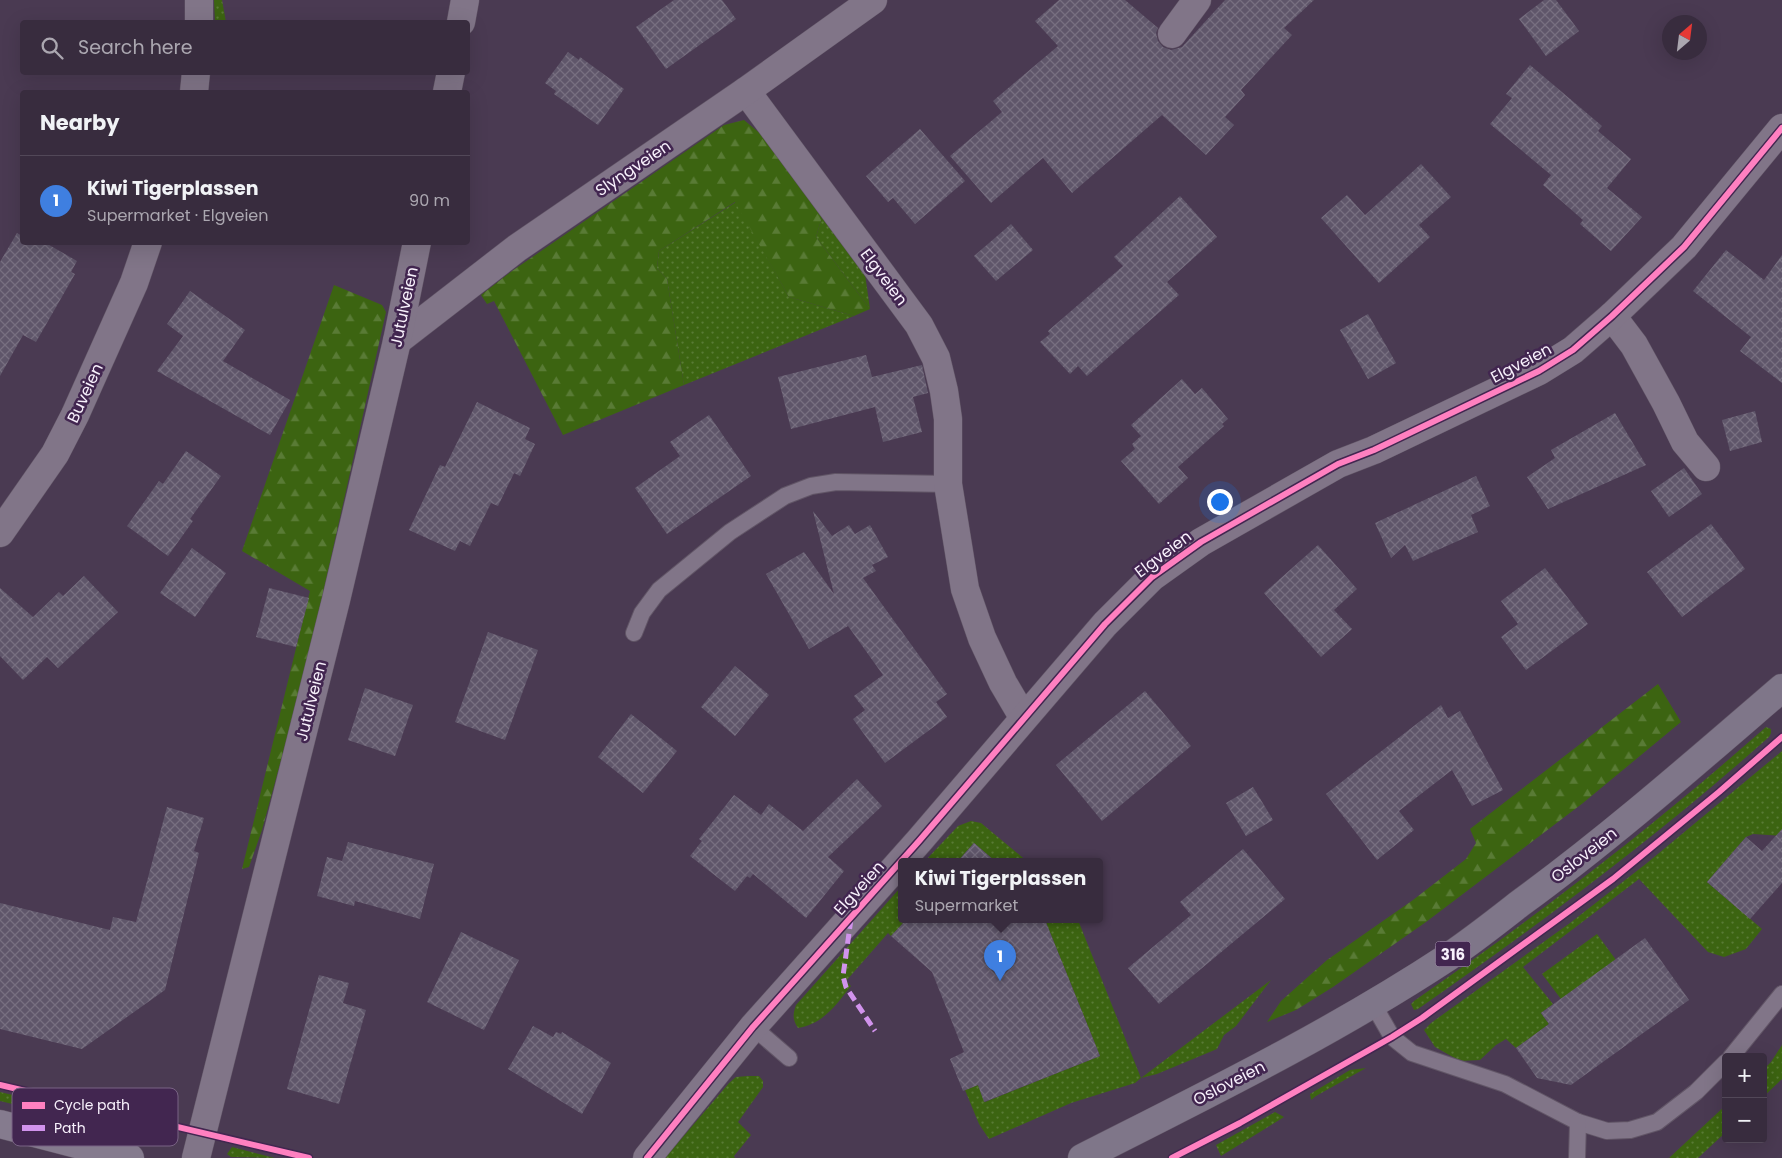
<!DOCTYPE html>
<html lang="en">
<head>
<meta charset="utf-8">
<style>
	:root { --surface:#382c3e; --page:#3f3445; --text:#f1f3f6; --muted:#aba7b0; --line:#524858; --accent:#bbb1c0 }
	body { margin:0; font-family:Poppins,sans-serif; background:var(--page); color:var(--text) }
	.controls { position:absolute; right:15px; bottom:15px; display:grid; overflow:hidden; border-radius:5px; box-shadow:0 5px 20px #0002 }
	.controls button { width:45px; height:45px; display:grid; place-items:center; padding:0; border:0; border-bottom:1px solid var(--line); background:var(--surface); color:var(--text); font:25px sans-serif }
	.compass { position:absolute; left:1662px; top:15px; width:45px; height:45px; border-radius:50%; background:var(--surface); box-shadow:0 5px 20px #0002; rotate:28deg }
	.you { position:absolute; left:1219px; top:501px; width:18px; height:18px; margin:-12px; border:4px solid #fff; border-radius:50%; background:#1a73e8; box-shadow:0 0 0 8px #1a73e833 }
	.badge { display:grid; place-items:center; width:32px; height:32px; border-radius:50%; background:var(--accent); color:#fff; font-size:16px; font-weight:700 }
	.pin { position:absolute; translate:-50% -41px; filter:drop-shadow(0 1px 2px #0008) }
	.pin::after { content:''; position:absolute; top:26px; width:18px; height:15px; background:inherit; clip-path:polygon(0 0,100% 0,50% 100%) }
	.popup { position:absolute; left:898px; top:858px; width:205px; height:65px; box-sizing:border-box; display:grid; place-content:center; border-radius:5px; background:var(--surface); filter:drop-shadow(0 1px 4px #0005); font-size:16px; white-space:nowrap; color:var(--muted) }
	.popup b { font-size:19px; color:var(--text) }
	.popup::after { content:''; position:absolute; left:50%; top:100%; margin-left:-10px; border:10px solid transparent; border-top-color:var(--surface) }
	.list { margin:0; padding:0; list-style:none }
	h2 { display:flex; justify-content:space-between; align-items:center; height:65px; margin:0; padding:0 20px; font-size:21px }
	h2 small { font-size:16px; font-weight:400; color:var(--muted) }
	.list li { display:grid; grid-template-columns:32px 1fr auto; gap:15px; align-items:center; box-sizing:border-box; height:90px; padding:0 20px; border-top:1px solid var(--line) }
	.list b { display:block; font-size:19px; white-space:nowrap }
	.list p { margin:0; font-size:16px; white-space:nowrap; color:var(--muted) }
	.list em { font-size:16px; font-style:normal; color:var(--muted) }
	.icon { flex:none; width:28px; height:28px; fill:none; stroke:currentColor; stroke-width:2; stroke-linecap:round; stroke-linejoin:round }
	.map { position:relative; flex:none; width:1782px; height:1158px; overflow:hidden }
	.search { position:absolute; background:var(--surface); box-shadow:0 5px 20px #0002; left:20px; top:20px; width:450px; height:55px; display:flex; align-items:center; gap:12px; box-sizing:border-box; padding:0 18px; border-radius:5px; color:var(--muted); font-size:19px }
	.panel { position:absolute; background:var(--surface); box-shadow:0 5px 20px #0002; left:20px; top:90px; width:450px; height:155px; border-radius:5px }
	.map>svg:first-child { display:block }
	.grass { fill:url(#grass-dots) }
	.forest { fill:url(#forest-firs) }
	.building { fill:url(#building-cross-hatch) }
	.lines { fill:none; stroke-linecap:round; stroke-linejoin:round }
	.lane-casing { stroke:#615566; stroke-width:18 }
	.street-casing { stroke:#615566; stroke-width:29 }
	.secondary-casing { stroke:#615566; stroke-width:29 }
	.primary-casing { stroke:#615566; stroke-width:29 }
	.lane { stroke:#817588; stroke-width:16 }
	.street { stroke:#817588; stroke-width:28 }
	.secondary { stroke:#857b8e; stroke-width:28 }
	.primary { stroke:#7f7689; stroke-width:28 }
	.quiet { stroke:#d193ec; stroke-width:5; stroke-dasharray:10 5; stroke-linecap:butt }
	.cycleway-casing { stroke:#422650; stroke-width:9 }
	.cycleway { stroke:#ff80c0; stroke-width:6 }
	.labels { text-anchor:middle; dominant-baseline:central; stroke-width:5; stroke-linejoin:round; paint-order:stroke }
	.shield { fill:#422650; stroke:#c1b4c8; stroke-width:1 }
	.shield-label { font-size:15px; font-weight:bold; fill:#f8f1fc }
	.street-label { font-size:16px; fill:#f8f1fc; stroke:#422650 }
	.key { fill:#422650; stroke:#796384; stroke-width:1 }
	.key-label { font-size:14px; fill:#f8f1fc }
</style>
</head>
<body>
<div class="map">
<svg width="1782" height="1158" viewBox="0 0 1782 1158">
	<defs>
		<pattern id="grass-dots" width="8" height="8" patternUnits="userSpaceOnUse" patternTransform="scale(1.25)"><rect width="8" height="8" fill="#3c6411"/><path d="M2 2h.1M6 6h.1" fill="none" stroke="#597b35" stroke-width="1.8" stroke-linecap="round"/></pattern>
		<pattern id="forest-firs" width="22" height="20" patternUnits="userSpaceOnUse" patternTransform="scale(1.25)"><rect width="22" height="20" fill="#3c6411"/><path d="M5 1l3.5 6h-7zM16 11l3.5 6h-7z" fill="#597b35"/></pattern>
		<pattern id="building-cross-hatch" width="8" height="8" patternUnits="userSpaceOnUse" patternTransform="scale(1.25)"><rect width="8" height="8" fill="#5f566a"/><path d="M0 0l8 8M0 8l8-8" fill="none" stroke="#776f80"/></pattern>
	</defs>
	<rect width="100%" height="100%" fill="#4a3a52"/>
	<g class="grass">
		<polygon points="214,0 222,0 226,22 215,22"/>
		<polygon points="736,202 789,297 854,316 684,385 667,279 657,268 659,251"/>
		<polygon points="822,217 865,274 870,309 816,237"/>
		<path d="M1766,727L1771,729V733L1769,737C1658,836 1539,925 1418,1009L1414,1010L1411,1004L1414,1001C1536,917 1654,826 1766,727Z"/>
		<polygon points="1782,751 1782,836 1753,834 1746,837 1707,882 1762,929 1746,949 1724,957 1708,952 1639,879 1523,967 1553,1004 1541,1013 1549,1024 1516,1048 1506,1039 1496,1045 1480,1060 1460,1061 1435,1047 1424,1030 1431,1023 1570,923 1647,863"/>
		<polygon points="971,821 981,823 1028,862 996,862 974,843 957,862 924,862 958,826"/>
		<path d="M901,887V920H906L891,936L888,933L846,981L851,986C836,1005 823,1024 798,1028C792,1019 793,1014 796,1005Z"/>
		<polygon points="1045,920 1078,920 1141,1078 1271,980 1236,1026 1224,1035 1217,1049 1157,1074 1141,1078 1135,1083 1071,1103 989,1139 979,1124 965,1090 978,1085 985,1102 1100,1056"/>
		<polygon points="1597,934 1616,960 1561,999 1542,974"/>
		<polygon points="1782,1045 1782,1079 1763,1097 1763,1070 1771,1062"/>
		<polygon points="1366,1068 1316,1096 1311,1100 1310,1094 1350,1070"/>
		<polygon points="748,1076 759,1076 763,1081 763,1087 738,1122 751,1135 734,1156 735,1158 665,1158 729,1083 736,1077"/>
		<polygon points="0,1092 157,1129 160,1134 153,1138 0,1101"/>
		<polygon points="1726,1105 1726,1132 1698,1158 1669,1158"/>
		<polygon points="1275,1112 1284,1117 1221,1156 1216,1145"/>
		<polygon points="232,1147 275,1158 231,1157 227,1154"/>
	</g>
	<g class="forest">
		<polygon points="744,120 762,135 822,217 816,237 870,309 854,316 789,297 735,202 659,251 657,268 667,279 684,385 563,435 494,301 487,304 481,295 512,271 724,125"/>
		<polygon points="334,285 382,305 386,312 307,665 262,830 249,867 242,869 310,591 242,551"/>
		<polygon points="1658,684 1681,722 1583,803 1426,922 1333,987 1296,1010 1267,1022 1281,1001 1327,960 1413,900 1466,859 1476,843 1470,829"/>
	</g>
	<g class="building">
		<polygon points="674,0 722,0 736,19 666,69 636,27"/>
		<polygon points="1059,0 1125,0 1158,28 1156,33 1158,41 1163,47 1171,50 1182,47 1225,0 1314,0 1284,28 1292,35 1241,90 1245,95 1225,117 1234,125 1206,155 1162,115 1072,193 1043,158 991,203 950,156 1002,112 993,101 1058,46 1035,21"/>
		<polygon points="1544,0 1556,0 1579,31 1546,56 1519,19"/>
		<polygon points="568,52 579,60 580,57 624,89 598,125 554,94 556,91 545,83"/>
		<polygon points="1530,65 1602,126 1598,131 1631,159 1607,188 1642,217 1611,251 1580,224 1583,220 1543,185 1551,175 1490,124 1512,98 1506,94"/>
		<polygon points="920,129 965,181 915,224 893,198 888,202 866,176"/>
		<polygon points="1421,164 1451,197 1419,225 1430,237 1379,283 1321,218 1347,195 1365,215"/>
		<polygon points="1180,196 1217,237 1167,282 1179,295 1087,376 1078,366 1070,374 1040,342 1050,334 1048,331 1123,266 1114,257"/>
		<polygon points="1011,224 1033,250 996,281 974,256"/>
		<polygon points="17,233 22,236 22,242 44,242 77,261 71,272 75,274 36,342 23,335 0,376 0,262"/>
		<polygon points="1726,250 1764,280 1782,255 1782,383 1740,351 1751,337 1693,291"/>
		<polygon points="190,291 245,330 223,361 290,400 270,435 157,371 183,336 167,324"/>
		<polygon points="1368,314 1396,363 1368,379 1340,330"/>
		<polygon points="866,355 872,377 922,365 928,393 913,397 922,432 883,442 875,407 791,429 778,377"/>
		<polygon points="1182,379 1195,394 1202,388 1228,419 1222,424 1224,426 1178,467 1188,478 1159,504 1121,461 1135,449 1132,444 1141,436 1131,425"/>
		<polygon points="477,402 530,428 525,439 535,444 520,476 514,473 498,506 491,503 470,546 460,541 455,551 409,530 440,465 445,467"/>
		<polygon points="1755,411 1762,442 1730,451 1722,420"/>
		<polygon points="1615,413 1646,465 1548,509 1527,477 1555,458 1551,450"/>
		<polygon points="709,415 751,476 667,534 635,488 680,456 670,442"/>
		<polygon points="186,451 221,476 190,519 193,521 168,556 127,526 159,481 163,484"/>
		<polygon points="1684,468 1702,494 1669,517 1651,491"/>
		<polygon points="1476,476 1490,506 1471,515 1478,532 1413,561 1405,545 1391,558 1375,523"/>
		<polygon points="813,511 832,536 849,525 855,534 870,525 888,557 872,565 876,571 863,578 947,694 936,702 947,717 885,763 853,719 865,710 854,696 883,675 848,626 809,649 766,574 804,552 834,594"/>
		<polygon points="1711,524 1745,569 1682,617 1647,572"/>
		<polygon points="1318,545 1357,589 1334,610 1352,629 1321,657 1264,593"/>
		<polygon points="192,548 226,573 195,617 160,593"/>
		<polygon points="1545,568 1588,624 1526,670 1501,637 1518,624 1501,601"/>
		<polygon points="84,576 118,612 58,668 47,657 23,680 0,656 0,588 33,617 59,592 63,596"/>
		<polygon points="269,588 309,598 296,647 256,637"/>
		<polygon points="488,632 538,650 505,740 455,722"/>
		<polygon points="735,666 769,695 735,736 701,707"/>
		<polygon points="365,688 413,705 395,756 348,740"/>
		<polygon points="1145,691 1191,746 1102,821 1056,765"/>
		<polygon points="1441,705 1448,718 1460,711 1503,790 1472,806 1452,770 1399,811 1414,830 1377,860 1326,794"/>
		<polygon points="631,714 677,751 643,793 598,757"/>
		<polygon points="857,779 882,806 828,857 844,871 806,918 753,874 750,878 747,876 735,891 690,856 702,841 699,839 734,795 761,815 769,804 803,831"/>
		<polygon points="1253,787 1273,820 1246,836 1226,803"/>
		<polygon points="167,807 204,818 194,851 199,853 165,990 82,1049 0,1029 0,903 110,930 113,917 136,922"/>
		<polygon points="1782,829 1782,883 1750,919 1707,882 1746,837 1762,851"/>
		<polygon points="348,842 434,864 420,919 355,901 354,906 317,896 327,857 342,861"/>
		<polygon points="974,843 996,862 957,862"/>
		<polygon points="1243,849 1285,899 1159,1004 1128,968 1191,915 1180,902"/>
		<polygon points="906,920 1045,920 1100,1056 984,1102 978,1085 963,1091 950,1059 964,1052 932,972 891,936"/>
		<polygon points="461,932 519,960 484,1030 427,1002"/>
		<polygon points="1645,938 1689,1000 1571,1085 1537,1078 1516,1048 1549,1024 1541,1013"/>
		<polygon points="319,975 349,983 343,1003 366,1010 339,1104 287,1089"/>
		<polygon points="533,1026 553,1037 556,1032 561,1034 562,1032 611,1063 582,1114 508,1069"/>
	</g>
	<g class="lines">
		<g class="lane-casing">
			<g id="lane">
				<polyline points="634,633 642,613 659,590 730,532 785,496 811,486 836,482 948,484"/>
				<polyline points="1373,1004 1392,1037 1412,1053 1505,1084 1578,1122 1607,1131 1630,1130 1657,1122 1696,1092 1726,1062"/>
				<polyline points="753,1027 789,1058"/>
				<polyline points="1731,1057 1782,994"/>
				<polyline points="1577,1158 1578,1122"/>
			</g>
		</g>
		<g class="street-casing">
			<g id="street">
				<polyline points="199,22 199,0"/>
				<polyline points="461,22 465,0"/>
				<polyline points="1172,34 1197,0"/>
				<polyline points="746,91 919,325 936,358 944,391 948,419 948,484 965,589 982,638 1003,683 1023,717"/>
				<polyline points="194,92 196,72"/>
				<polyline points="447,92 451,72"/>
				<polyline points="1612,316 1634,345 1666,403 1685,442 1706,467"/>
				<polyline points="397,341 517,248 746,91 873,0"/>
				<polyline points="0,533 55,454 75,415 134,283 148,242"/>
				<polyline points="196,1158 336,600 397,341 417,242"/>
				<polyline points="647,1158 753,1027 919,841 1105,624 1152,577 1201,542 1338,464 1374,450 1539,371 1573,350 1612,316 1684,247 1782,128"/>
			</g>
		</g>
		<g class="secondary-casing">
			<polyline id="secondary" points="0,1124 130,1158"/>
		</g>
		<g class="primary-casing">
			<path id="primary" d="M1082,1158C1206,1095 1331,1034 1448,957C1472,941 1496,922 1519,904C1611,837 1696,762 1782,688"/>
		</g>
		<use href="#lane" class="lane"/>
		<use href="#street" class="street"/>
		<use href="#secondary" class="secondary"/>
		<use href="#primary" class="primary"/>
		<polyline class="quiet" points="851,919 843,976 846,987 875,1031"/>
		<g class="cycleway-casing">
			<g id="cycleway">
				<polyline points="0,1085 309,1158"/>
				<polyline points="647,1158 753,1027 919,841 1105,624 1152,577 1201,542 1338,464 1374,450 1539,371 1573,350 1612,316 1684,247 1782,128"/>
				<polyline points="1172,1158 1240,1123 1392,1037 1422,1018 1613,879 1719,792 1782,737"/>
			</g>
		</g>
		<use href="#cycleway" class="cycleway"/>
	</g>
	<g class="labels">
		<rect class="shield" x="1435.5" y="941.5" width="35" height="25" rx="4"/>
		<g class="shield-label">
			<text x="1453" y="954">316</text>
		</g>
		<g class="street-label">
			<text transform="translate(633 168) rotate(-34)">Slyngveien</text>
			<text transform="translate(884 277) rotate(53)">Elgveien</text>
			<text transform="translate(404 307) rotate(-78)">Jutulveien</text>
			<text transform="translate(1521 363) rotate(-28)">Elgveien</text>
			<text transform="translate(85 393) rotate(-65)">Buveien</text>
			<text transform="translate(1163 554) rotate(-37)">Elgveien</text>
			<text transform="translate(311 701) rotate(-76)">Jutulveien</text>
			<text transform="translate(1584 855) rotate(-38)">Osloveien</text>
			<text transform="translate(859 888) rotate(-48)">Elgveien</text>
			<text transform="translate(1229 1083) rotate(-27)">Osloveien</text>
		</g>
	</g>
	<rect x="12" y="1088" width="166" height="58" rx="8" class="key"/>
	<rect x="22" y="1102" width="23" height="7" fill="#ff80c0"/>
	<rect x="22" y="1125" width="23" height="6" fill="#d193ec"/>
	<g class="key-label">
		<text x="54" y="1110">Cycle path</text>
		<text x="54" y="1133">Path</text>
	</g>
</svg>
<div class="controls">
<button>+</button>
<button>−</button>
</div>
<svg class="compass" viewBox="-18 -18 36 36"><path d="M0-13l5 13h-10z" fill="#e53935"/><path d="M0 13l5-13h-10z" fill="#aba7b0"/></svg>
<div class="you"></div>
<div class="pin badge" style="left:1000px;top:981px;background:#3f7fe0">1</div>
<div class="popup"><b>Kiwi Tigerplassen</b>Supermarket</div>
<div class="search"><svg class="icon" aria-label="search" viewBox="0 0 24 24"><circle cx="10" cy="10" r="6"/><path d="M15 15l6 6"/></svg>Search here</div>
<section class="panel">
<h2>Nearby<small></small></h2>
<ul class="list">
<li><span class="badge" style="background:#3f7fe0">1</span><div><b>Kiwi Tigerplassen</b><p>Supermarket · Elgveien</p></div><em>90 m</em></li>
</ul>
</section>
</div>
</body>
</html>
